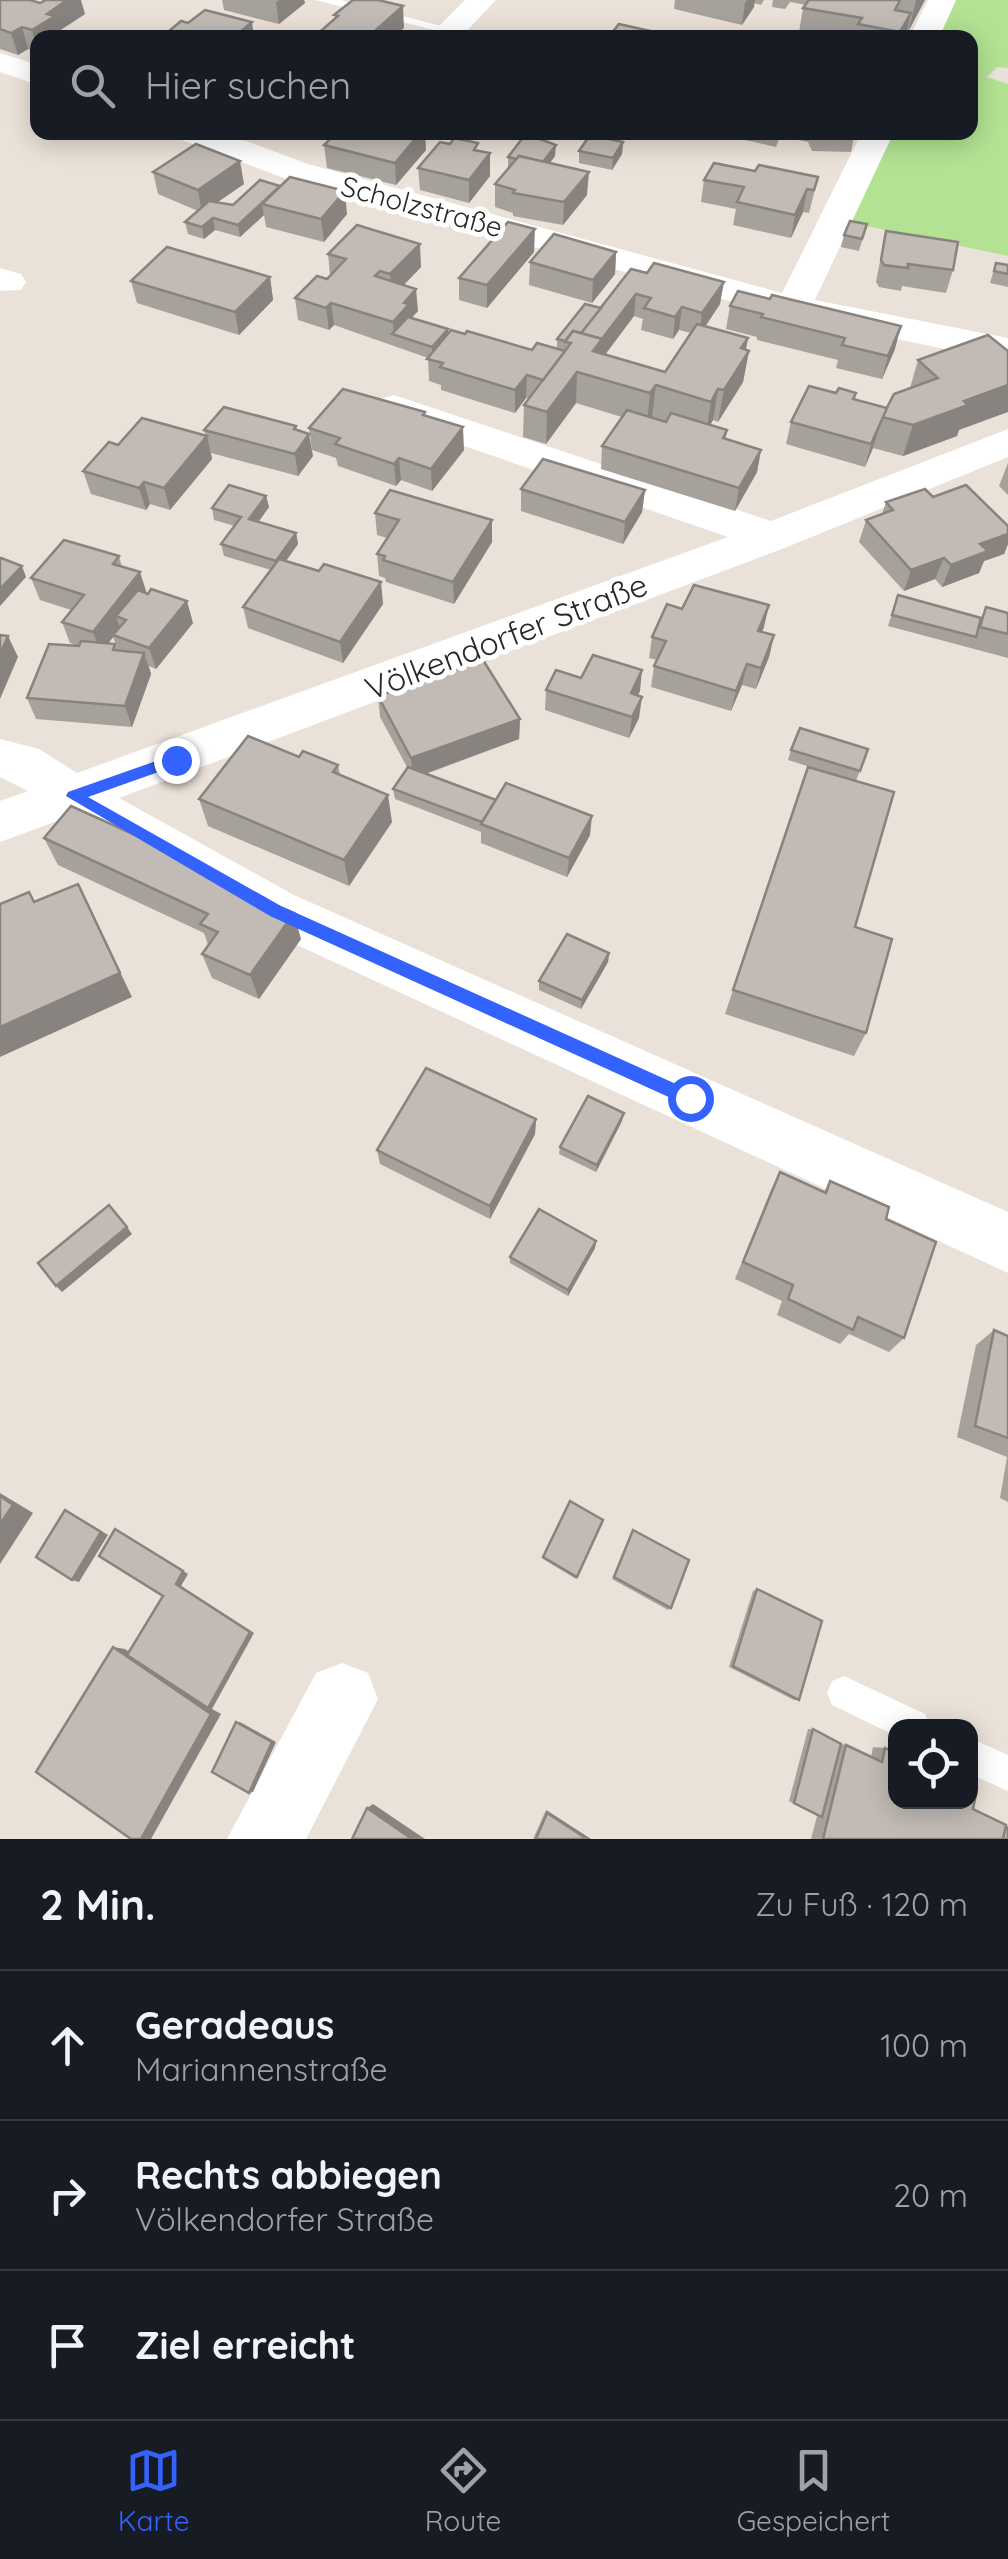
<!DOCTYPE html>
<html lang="de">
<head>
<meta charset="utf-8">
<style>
	:root { --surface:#171b24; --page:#242831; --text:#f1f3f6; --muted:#9ea1a6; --line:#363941; --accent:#3362fc }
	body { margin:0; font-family:Quicksand,sans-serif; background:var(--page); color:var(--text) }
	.controls { position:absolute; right:30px; bottom:30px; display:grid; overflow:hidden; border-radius:20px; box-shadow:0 5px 25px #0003 }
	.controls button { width:90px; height:90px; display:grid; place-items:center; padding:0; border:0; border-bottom:2px solid var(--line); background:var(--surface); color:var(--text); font:50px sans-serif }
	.stop { position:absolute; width:30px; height:30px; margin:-22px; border:8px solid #3362fc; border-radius:50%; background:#fff }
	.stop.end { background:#3362fc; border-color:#fff; box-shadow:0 2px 10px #0008 }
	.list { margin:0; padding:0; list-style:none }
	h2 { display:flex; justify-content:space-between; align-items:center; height:130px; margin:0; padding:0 40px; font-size:42px }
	h2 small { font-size:32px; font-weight:400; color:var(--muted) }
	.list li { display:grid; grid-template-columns:65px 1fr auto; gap:30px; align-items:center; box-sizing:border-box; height:150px; padding:0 40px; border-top:2px solid var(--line) }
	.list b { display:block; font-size:38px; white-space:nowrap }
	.list p { margin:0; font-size:32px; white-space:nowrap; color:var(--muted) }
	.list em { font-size:32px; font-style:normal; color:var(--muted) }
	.icon { flex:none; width:55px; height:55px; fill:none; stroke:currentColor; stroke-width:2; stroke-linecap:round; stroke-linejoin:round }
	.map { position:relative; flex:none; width:1008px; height:1839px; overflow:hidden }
	.search { position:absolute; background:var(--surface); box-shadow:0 5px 25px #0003; left:30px; right:30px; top:30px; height:110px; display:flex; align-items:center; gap:25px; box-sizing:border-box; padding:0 35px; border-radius:20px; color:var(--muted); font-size:38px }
	.sheet { height:580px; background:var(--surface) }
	nav { display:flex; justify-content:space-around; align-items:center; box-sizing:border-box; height:140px; border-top:2px solid var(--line); background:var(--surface); font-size:28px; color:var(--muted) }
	nav a { display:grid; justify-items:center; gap:5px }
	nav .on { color:var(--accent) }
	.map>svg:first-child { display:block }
	.green { fill:#b2e292 }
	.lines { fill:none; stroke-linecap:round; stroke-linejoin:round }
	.lane { fill:#fff; fill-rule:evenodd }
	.street { fill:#fff; fill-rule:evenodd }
	.wall { fill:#a7a19c; fill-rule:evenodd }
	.shaded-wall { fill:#88837f }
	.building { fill:#c2bbb5; stroke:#88837f; stroke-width:2.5 }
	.route { fill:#3362fc }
	.labels { text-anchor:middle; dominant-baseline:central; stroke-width:10; stroke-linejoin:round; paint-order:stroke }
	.far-street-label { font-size:28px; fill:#272727; stroke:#fff }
	.street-label { font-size:32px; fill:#272727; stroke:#fff }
</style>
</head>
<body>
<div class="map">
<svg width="1008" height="1839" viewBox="0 0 1008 1839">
	<rect width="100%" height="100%" fill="#eae1d8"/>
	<polygon class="green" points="955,0 1008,0 1008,68 997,67 987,77 1008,84 1008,256 848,222 891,133 970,132 970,38 937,37"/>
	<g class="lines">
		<g class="lane">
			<polygon points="315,0 340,0 457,30 450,34"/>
			<polygon points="844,1676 925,1714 930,1726 896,1726 896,1736 832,1705 827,1693 832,1681"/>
			<polygon points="970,1738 1008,1755 1008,1791 970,1774"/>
		</g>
		<g class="street">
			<polygon points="465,0 496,0 460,38 427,38"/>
			<polygon points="928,0 956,0 939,38 909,38"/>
			<polygon points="0,53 38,65 38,85 0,72"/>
			<polygon points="174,132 222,132 308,164 782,293 862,132 894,132 815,300 1008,338 1008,362 780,315 284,178 179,139"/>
			<polygon points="0,268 21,274 26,282 21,290 0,291"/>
			<polygon points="394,395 771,521 1008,429 1008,457 787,547 119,798 294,895 1008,1212 1008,1273 258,927 68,817 0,842 0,801 28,791 0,777 0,739 39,749 77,773 728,537 380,417 374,408 380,399"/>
			<polygon points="342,1663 368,1673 378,1699 306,1839 227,1839 316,1673"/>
		</g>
	</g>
	<g class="wall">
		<polygon points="0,0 36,2 85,14 59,31 38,38 38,52 28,49 18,55 0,49"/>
		<polygon points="222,0 304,0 305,3 279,24 224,10"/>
		<polygon points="675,0 764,0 761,5 754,3 754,7 742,25 674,9"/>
		<polygon points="773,0 925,0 909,30 907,30 905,38 798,38 803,8 806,5 790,2 785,9 772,7"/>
		<polygon points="710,132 855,132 851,152 812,151 808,142 780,136 776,147"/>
		<polygon points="623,142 622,154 612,170 579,163 579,151"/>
		<polygon points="324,145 426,150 396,185 327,168"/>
		<polygon points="478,151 490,153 490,176 469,203 420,190 418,168"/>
		<polygon points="555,156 550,163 587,195 563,225 513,216 513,213 495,207 495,184 508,169 508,157"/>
		<polygon points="755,171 818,177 809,213 803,212 791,238 733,225 736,209 701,202 704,180"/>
		<polygon points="153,172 244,184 217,202 233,205 260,180 347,214 324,242 266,227 264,215 240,237 215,230 204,239 188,234 185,222 198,211 158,194"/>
		<polygon points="867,224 859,251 841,247 844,235"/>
		<polygon points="886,231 953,270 946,293 902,286 901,291 879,287 876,282"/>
		<polygon points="534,252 487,308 459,300 459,278"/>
		<polygon points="616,252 615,274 592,303 529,285 530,262"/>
		<path d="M328,254L421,267L404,285L418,311L412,318L448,334L532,350L557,348V339L601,308L631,269L720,304L705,326L748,338L746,350L749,351L743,382L718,422L713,420L710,425L727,430L726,439L761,450L757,472L735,511L601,469L602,446L622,417L576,403L546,444L523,437L524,405L529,398H526L515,413L441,390V385L429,381L428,358L334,325L329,330L298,320L295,298L330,275ZM634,316L643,319L641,330L673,339L679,330L691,333L665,372L605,355Z"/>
		<polygon points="996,263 1008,265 1008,287 990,283"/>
		<polygon points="270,277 273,300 239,335 137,303 131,281"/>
		<polygon points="730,306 895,349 882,379 836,368 838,360 757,340 757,337 726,329"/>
		<polygon points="988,335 957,436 903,456 873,448 865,467 786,444 791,422 836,393 856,393 855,399 887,408 910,388 918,360"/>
		<polygon points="425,412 425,415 464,450 432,491 401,480 396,486 338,466 336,458 312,450 309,428"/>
		<polygon points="204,430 297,430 313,456 298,476 211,453 212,459 170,510 150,504 146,510 91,494 83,471 118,445 206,436"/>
		<polygon points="1008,463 1008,495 999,486"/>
		<polygon points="521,489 645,490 642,512 623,544 521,511"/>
		<polygon points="266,496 269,507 258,522 296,533 298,544 286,561 383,604 343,663 248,628 243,607 271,570 224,556 221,544 235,526 214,520 212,508"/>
		<polygon points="933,497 1008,526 1008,544 1004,554 984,561 979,573 942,587 935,579 904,591 859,542 866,520 882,514 886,502"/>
		<polygon points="375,513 492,520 492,542 454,604 386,582 385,578 379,576 377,554 387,538 377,535"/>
		<path d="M119,556L122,567L146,593L193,623L156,669L149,666L151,674L132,727L36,719L27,698L78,646L70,643L62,622L71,610L40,600L31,578ZM113,637L118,651L115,644L108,643Z"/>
		<polygon points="898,595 981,618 986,607 1008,613 1008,658 888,626"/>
		<polygon points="764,627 762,632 774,635 769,657 756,689 742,685 731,711 651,687 654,666 657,660 649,658 652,637"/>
		<polygon points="581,678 640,691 638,695 639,718 629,738 545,710 546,690"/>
		<polygon points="378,696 520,719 519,739 426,774 590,835 567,877 481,843 481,832 395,799 393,789 407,767 380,717"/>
		<polygon points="868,749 856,781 855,927 866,1033 854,1056 725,1014 808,767 836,775 788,760 791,750"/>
		<polygon points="299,757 338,765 340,775 392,822 349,886 208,826 199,799"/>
		<polygon points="44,838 218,881 301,939 259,999 212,978 202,954 208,945 204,933 58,865"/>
		<polygon points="609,953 608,962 581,1009 539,990 539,981"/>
		<polygon points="536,1119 535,1134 490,1219 380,1164 377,1150"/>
		<polygon points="622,1121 596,1172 559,1154 560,1147"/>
		<polygon points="780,1172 824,1192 830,1181 886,1219 904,1338 889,1352 849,1334 840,1344 777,1315 782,1301 735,1279 770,1192"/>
		<polygon points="596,1241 595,1248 568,1296 510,1263 510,1257"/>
		<polygon points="994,1330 1008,1336 1008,1502 1000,1498 1007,1457 957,1437 976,1345"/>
		<polygon points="603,1520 576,1579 543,1559 543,1557"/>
		<polygon points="631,1533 671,1608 668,1610 612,1579"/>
		<polygon points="757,1589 799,1700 794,1700 729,1667 753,1591"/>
		<polygon points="808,1729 813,1729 841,1744 846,1745 871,1757 873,1747 885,1748 973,1809 1008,1839 811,1839 817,1816 789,1801"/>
		<polygon points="546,1810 591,1839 533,1839"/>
	</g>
	<g class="shaded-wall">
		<polygon points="67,0 81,0 85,14 59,31 61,38 38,38 38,52 32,30 47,14"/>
		<polygon points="279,0 304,0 305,3 279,24 276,2"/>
		<polygon points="747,0 755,0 754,7 742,25 745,3"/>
		<polygon points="916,0 925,0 909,30"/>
		<polygon points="403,6 404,28 393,38 367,38"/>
		<polygon points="911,13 905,38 898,38 900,32"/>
		<polygon points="252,22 254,38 233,38"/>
		<polygon points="22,27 28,49 18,55 11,33"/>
		<polygon points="421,132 425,132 426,150 396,185 395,163"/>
		<polygon points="623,142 622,154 612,170 613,158"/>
		<polygon points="556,145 555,156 540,176 541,165"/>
		<polygon points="490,153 490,176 469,203 469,180"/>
		<polygon points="240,161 244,184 202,213 198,190"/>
		<polygon points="589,172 587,195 563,225 564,202"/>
		<polygon points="280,186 262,204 264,215 240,237 238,225"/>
		<polygon points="807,189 803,212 791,238 795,215"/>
		<polygon points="345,191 347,214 324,242 321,219"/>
		<polygon points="213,218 215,230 204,239 202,227"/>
		<polygon points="535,229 534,252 487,308 487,285"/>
		<polygon points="420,244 421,267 392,297 390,274"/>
		<polygon points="616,252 615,274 592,303 593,280"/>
		<polygon points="270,277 273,300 239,335 235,312"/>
		<polygon points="724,282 720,304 699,336 702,313"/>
		<polygon points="416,289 418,311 394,335 393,322 404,303"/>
		<polygon points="636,294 634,316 600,361 593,351"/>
		<polygon points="331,303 334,325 329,330 326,308"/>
		<polygon points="682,307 679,330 673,339 675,317"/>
		<polygon points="901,326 895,349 882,379 888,356"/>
		<polygon points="448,329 448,341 432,359 432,347"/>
		<polygon points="748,338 744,358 749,351 743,382 718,422 724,390 741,348"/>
		<polygon points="577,372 576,403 546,444 547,412"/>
		<polygon points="527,375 526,398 515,413 515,390"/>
		<polygon points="656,385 652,417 647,424 650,393"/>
		<polygon points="1008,385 1008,412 959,430 957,436 903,456 913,425 964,401"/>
		<polygon points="718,389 713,420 706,433 711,402"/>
		<polygon points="880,425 873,448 865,467 871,444"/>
		<polygon points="296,426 299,447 309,434 313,456 298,476 295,454 294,429"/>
		<polygon points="463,427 464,450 432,491 431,469"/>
		<polygon points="207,436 212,459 170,510 164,488"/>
		<polygon points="761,450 757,472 735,511 739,488"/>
		<polygon points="399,458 401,480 396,486 394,464"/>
		<polygon points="144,482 150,504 146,510 139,488"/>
		<polygon points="645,490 642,512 623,544 625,522"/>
		<polygon points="266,496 269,507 252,531 249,519"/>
		<polygon points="492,520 492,542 454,604 453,582"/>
		<polygon points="296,533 298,544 278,572 276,561"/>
		<polygon points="1008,534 1008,544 1004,554 984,561 979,573 942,587 951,565 980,544"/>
		<polygon points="944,558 935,579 904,591 911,570"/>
		<polygon points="22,566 26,577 0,606 0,589"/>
		<polygon points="140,572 147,594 116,616 120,628 101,653 93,632"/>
		<polygon points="381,582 383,604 343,663 340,642"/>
		<polygon points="187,601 193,623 156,669 149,648"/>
		<polygon points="769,605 764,627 753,652 758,631"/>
		<polygon points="774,635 769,657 756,689 761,668"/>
		<polygon points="8,636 18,657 0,699 0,654"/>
		<polygon points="144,653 151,674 132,727 125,706"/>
		<polygon points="747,664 742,685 731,711 736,691"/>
		<polygon points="642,670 640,691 628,714 631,693"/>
		<polygon points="642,697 639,718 629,738 632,717"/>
		<polygon points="520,719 519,739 413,778 411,758"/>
		<polygon points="388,795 392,822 349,886 344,860"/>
		<polygon points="592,816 590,835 567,877 569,858"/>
		<polygon points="78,884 132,997 0,1057 0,1027"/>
		<polygon points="294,913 301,939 259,999 250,975"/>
		<polygon points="609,953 608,962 581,1009 582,1000"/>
		<polygon points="624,1113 622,1121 596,1172 597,1165"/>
		<polygon points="536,1119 535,1134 490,1219 490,1206"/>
		<polygon points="127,1227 132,1234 62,1292 56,1286"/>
		<polygon points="596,1241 595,1248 568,1296 568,1290"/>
		<polygon points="0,1493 33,1513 0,1564"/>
		<polygon points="65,1510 108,1535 79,1582 72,1580"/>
		<polygon points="121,1532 188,1574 181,1586 254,1633 212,1709 221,1714 151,1839 141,1839 113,1647 125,1649 209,1706 176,1584"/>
		<polygon points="236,1722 240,1722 276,1742 253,1792 249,1793"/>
		<polygon points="373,1804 425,1839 412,1839 367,1808"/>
		<polygon points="546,1810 591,1839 587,1839 547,1813"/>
	</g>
	<g class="building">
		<polygon points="0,0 30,0 40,3 46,0 67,0 47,14 55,16 32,30 22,27 11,33 0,29"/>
		<polygon points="353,0 378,0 403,6 367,38 313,38 338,16 334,15"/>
		<polygon points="809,0 900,0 895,10 911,13 900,32 858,24 862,18 803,8"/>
		<polygon points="205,10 252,22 233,38 171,38 166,35 169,31 181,21 188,23"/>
		<polygon points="619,24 664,34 661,38 608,38"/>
		<polygon points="337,132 421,132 395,163 324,145"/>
		<polygon points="525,135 540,139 556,145 543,162 519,156 517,159 508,157"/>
		<polygon points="590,135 623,142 613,158 579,151"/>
		<polygon points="454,138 478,143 474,150 490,153 469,180 418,168 440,142 450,144"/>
		<polygon points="196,144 240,161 198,190 153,172"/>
		<polygon points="519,156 589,172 564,202 513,193 515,190 495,184"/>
		<polygon points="714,163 755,171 759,165 818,177 814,190 807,189 795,215 737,202 744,187 704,180"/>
		<polygon points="290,177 345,191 321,219 262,204"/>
		<polygon points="260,180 280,186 238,225 213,218 202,227 185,222 209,201 233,205"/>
		<polygon points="850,221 867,224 862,239 844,235"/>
		<polygon points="508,222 535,229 487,285 459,278"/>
		<polygon points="357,225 420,244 390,274 380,271 375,276 416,289 404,303 409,304 393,322 331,303 326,308 295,298 317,276 327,279 346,259 328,254"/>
		<polygon points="886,231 958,242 953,270 908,264 908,268 884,265 881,260"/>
		<polygon points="554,234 616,252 593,280 530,262"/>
		<polygon points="167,247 270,277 235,312 131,281"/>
		<polygon points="654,263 724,282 702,313 682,307 675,317 644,308 651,298 636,294 602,339 581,333 631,269 647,273"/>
		<polygon points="996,263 1008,265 1008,274 994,271"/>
		<polygon points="738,291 770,299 772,295 901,326 888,356 842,345 845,338 761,317 763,314 730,306"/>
		<polygon points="585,304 601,308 581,333 573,331 565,341 557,339"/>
		<polygon points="408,317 448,329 432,347 392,334"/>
		<polygon points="697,324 748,338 741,348 749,351 724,390 718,389 711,402 656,385 650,393 577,372 547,412 524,405 571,343 565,342 573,331 602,339 593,351 665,372"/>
		<polygon points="451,330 465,334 467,331 532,350 537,343 565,351 543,380 527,375 515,390 440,367 443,363 427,359"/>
		<polygon points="988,335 1008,351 1008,385 964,401 968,405 913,425 882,417 894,394 938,378 918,360"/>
		<polygon points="809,386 836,393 839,388 856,393 853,399 887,408 871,444 791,422"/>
		<polygon points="343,389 425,412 423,415 463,427 431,469 399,458 394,464 335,444 340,438 309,428"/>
		<polygon points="224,407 296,426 294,429 309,434 295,454 204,430"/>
		<polygon points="627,410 666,422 671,413 727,430 723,438 761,450 739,488 602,446"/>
		<polygon points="142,418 207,436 164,488 144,482 139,488 83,471 109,442 118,445"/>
		<polygon points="543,459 645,490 625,522 521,489"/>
		<polygon points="229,485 266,496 249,519 296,533 276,561 221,544 241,517 212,508"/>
		<polygon points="966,485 1008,526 1008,534 980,544 988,551 951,565 944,558 911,570 866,520 893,510 886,502 925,489 933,497"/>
		<polygon points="390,490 492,520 453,582 383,560 385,556 377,554 399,520 375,513"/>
		<polygon points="64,540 119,556 113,564 140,572 93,632 62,622 84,595 31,578"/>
		<polygon points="1,558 22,566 0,589 0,559"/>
		<polygon points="279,559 319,571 324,564 381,582 340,642 243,607"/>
		<polygon points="694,585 769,605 758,631 774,635 761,668 747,664 736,691 654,666 666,641 652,637 667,604 682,609"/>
		<polygon points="151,589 187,601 149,648 113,635 126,620 116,616 138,590 148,594"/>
		<polygon points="898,595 981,618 976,637 892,615"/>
		<polygon points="986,607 1008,613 1008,634 980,627"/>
		<polygon points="0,635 8,636 0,654"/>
		<polygon points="81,641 115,644 113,650 144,653 125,706 27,698 49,644 79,646"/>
		<polygon points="593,655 642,670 631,693 642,697 632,717 546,690 556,670 581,678"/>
		<polygon points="483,660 520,719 411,758 378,696"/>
		<polygon points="800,728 868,749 860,771 791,750"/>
		<polygon points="248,736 299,757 303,751 338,765 333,772 388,795 344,860 199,799"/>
		<polygon points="408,767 496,800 482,822 393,789"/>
		<polygon points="808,767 894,792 855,927 892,939 866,1033 733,990"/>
		<polygon points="506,783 592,816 569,858 481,824"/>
		<polygon points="71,806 215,871 210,878 294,913 250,975 202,954 218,932 200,924 208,914 44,838"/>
		<polygon points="78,884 120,973 0,1027 0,904 29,892 34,902"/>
		<polygon points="567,934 609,953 582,1000 539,981"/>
		<polygon points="426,1068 536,1119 490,1206 377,1150"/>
		<polygon points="588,1096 624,1113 597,1165 560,1147"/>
		<polygon points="780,1172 826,1193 830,1181 889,1207 886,1219 936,1242 904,1338 858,1317 853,1330 788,1299 793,1285 743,1262"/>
		<polygon points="109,1205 127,1227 56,1286 38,1263"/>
		<polygon points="539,1209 596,1241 568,1290 510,1257"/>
		<polygon points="994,1330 1008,1336 1008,1438 975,1426"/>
		<polygon points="0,1496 13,1505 0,1524"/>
		<polygon points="570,1501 603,1520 577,1577 543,1557"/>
		<polygon points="65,1510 101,1532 72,1580 36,1557"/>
		<polygon points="115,1529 183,1571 176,1584 250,1632 208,1708 127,1655 163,1596 99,1556"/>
		<polygon points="633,1530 689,1560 671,1608 614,1577"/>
		<polygon points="757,1589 822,1621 799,1700 733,1666"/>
		<polygon points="113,1647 211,1714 141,1839 131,1839 36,1772"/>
		<polygon points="236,1722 272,1742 249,1793 212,1772"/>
		<polygon points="813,1729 841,1744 822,1817 794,1803"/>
		<polygon points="846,1745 882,1762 885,1748 896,1753 896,1802 970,1802 970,1791 976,1794 973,1809 1006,1825 1003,1839 823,1839"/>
		<polygon points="367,1808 412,1839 352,1839"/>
		<polygon points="547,1813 587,1839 536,1839"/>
		<polygon points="1006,1827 1008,1828 1008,1839 1003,1839"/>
	</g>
	<polygon class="route" points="176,754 181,756 181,764 88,797 281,906 696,1093 696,1104 684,1104 270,916 66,796 68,792"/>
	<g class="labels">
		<g class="far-street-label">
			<text transform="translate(422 206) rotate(15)">Scholzstraße</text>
		</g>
		<g class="street-label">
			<text transform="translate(506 636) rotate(-21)">Völkendorfer Straße</text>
		</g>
	</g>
</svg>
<div class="controls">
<button><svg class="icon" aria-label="locate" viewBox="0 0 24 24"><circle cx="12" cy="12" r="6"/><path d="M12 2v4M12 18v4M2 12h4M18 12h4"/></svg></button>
</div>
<div class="stop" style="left:690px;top:1098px"></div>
<div class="stop end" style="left:176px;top:760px"></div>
<div class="search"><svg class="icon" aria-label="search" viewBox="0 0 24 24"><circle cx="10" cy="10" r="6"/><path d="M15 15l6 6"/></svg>Hier suchen</div>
</div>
<section class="sheet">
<h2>2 Min.<small>Zu Fuß · 120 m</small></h2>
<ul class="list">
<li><svg class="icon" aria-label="ahead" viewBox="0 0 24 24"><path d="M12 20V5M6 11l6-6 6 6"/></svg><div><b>Geradeaus</b><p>Mariannenstraße</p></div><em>100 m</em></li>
<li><svg class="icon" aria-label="right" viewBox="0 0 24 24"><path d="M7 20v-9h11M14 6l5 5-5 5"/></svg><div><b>Rechts abbiegen</b><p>Völkendorfer Straße</p></div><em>20 m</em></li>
<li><svg class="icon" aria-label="arrive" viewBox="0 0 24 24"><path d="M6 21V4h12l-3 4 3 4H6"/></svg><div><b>Ziel erreicht</b></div></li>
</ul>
</section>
<nav>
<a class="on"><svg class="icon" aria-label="map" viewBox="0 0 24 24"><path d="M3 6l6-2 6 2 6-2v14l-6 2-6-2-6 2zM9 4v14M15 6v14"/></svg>Karte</a>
<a><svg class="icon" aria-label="directions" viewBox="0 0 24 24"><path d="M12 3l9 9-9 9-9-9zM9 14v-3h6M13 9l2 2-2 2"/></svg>Route</a>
<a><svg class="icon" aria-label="saved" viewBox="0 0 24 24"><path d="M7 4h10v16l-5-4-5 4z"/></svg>Gespeichert</a>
</nav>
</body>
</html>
